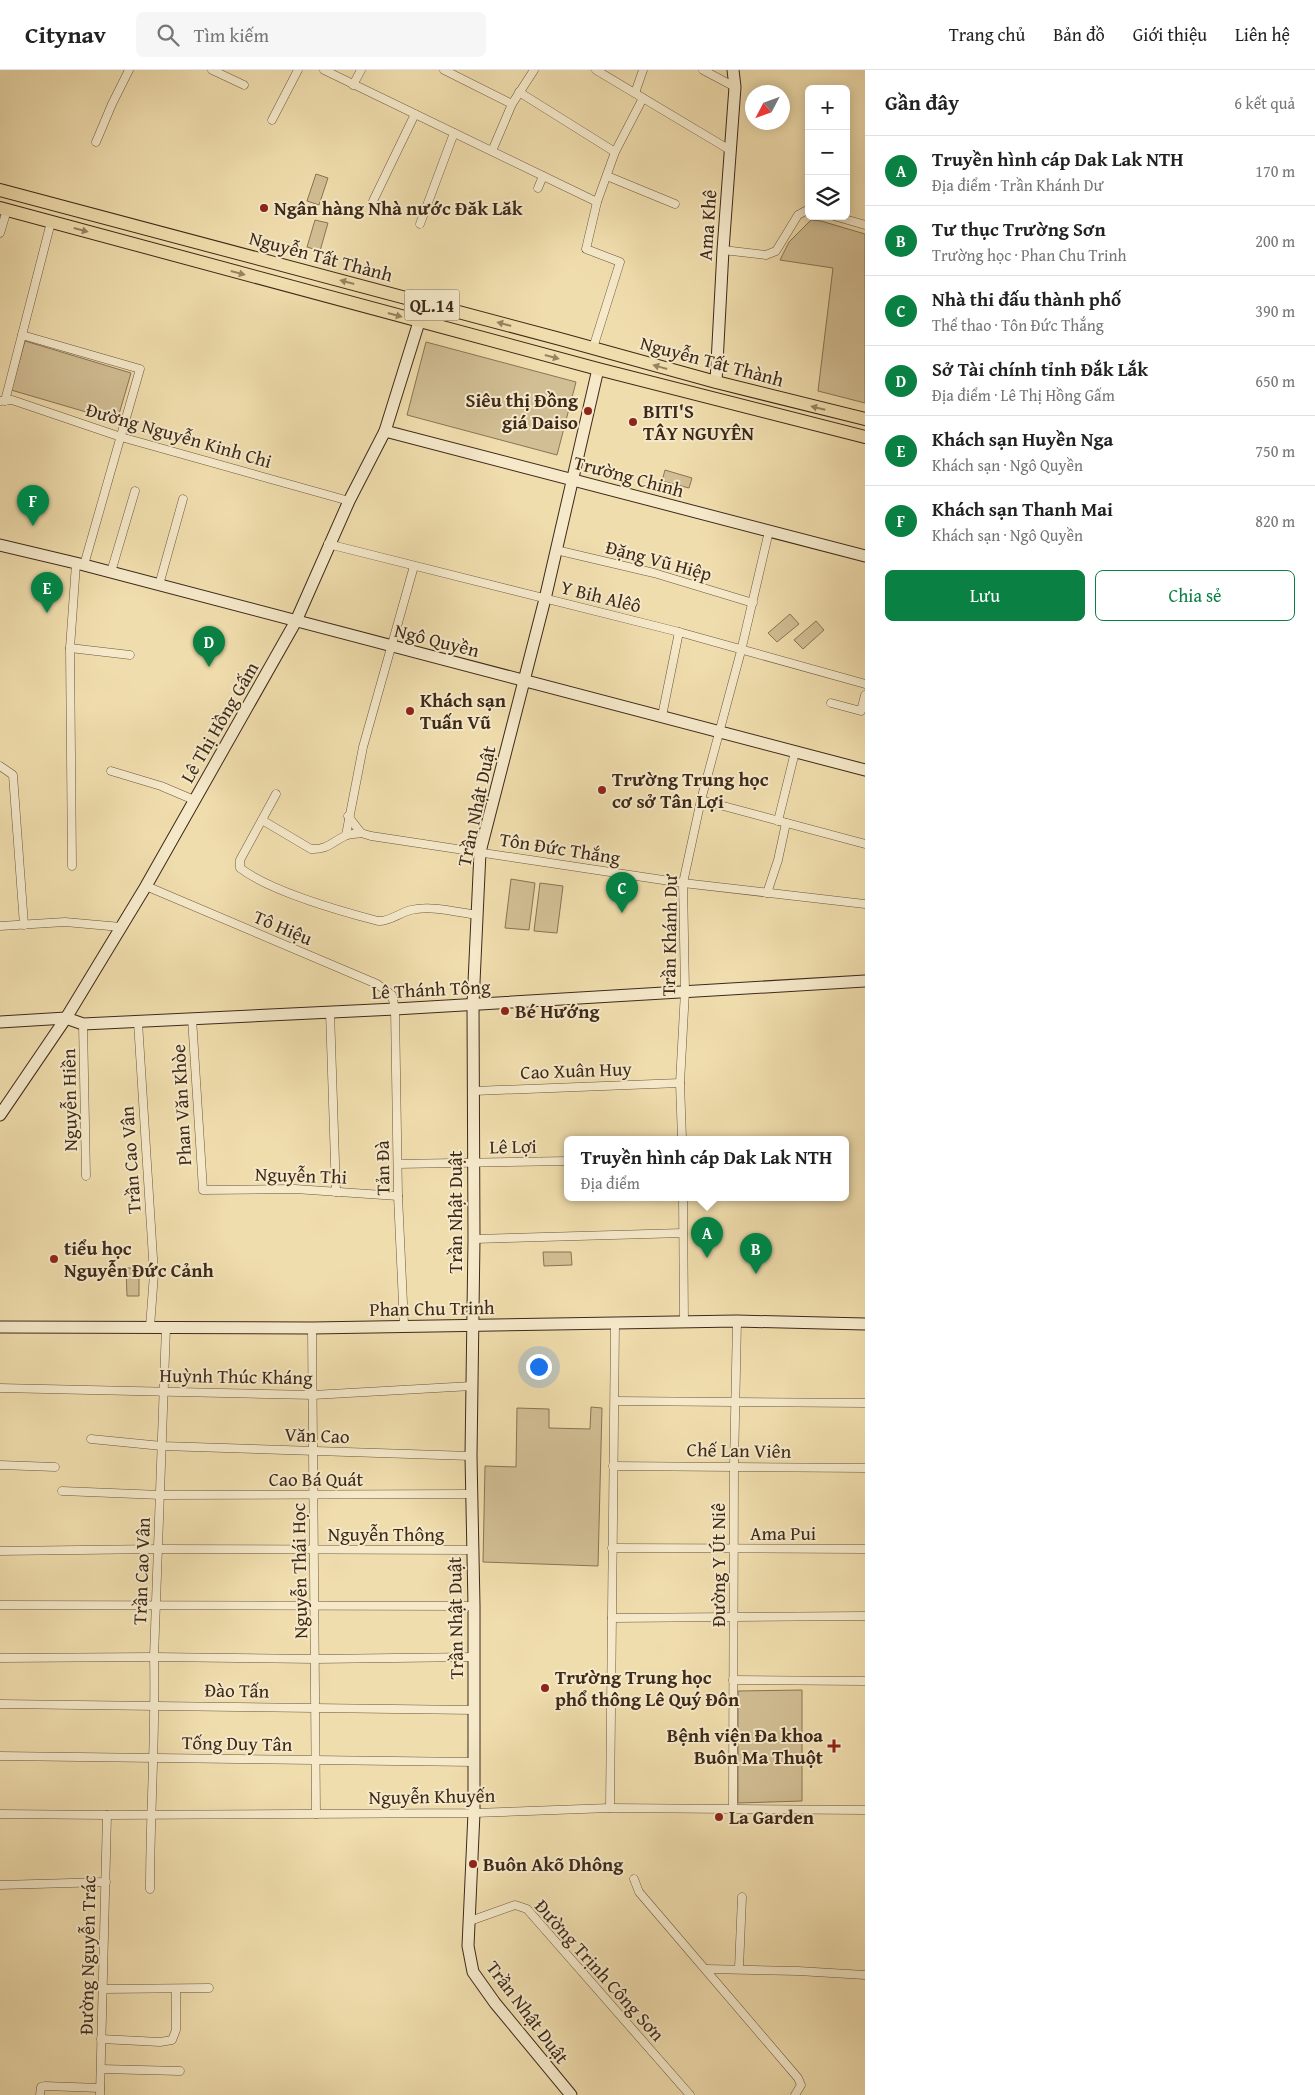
<!DOCTYPE html>
<html lang="vi">
<head>
<meta charset="utf-8">
<style>
	:root { --surface:#fff; --page:#f6f6f6; --text:#222; --muted:#767676; --line:#e0e0e0; --accent:#0b8043 }
	body { margin:0; font-family:"Gentium Book Plus",serif; background:var(--page); color:var(--text) }
	.controls { position:absolute; right:15px; top:15px; display:grid; overflow:hidden; border-radius:8px; box-shadow:0 2px 12px #0003 }
	.controls button { width:45px; height:45px; display:grid; place-items:center; padding:0; border:0; border-bottom:1px solid var(--line); background:var(--surface); color:var(--text); font:25px sans-serif }
	.compass { position:absolute; left:745px; top:15px; width:45px; height:45px; border-radius:50%; background:var(--surface); box-shadow:0 2px 12px #0003; rotate:229deg }
	.you { position:absolute; left:538px; top:1296px; width:18px; height:18px; margin:-12px; border:4px solid #fff; border-radius:50%; background:#1a73e8; box-shadow:0 0 0 8px #1a73e833 }
	.badge { display:grid; place-items:center; width:32px; height:32px; border-radius:50%; background:var(--accent); color:#fff; font-size:16px; font-weight:700 }
	.pin { position:absolute; translate:-50% -41px; filter:drop-shadow(0 1px 2px #0008) }
	.pin::after { content:''; position:absolute; top:26px; width:18px; height:15px; background:inherit; clip-path:polygon(0 0,100% 0,50% 100%) }
	.popup { position:absolute; left:564px; top:1066px; width:285px; height:65px; box-sizing:border-box; display:grid; place-content:center; border-radius:8px; background:var(--surface); filter:drop-shadow(0 1px 4px #0005); font-size:16px; white-space:nowrap; color:var(--muted) }
	.popup b { font-size:19px; color:var(--text) }
	.popup::after { content:''; position:absolute; left:50%; top:100%; margin-left:-10px; border:10px solid transparent; border-top-color:var(--surface) }
	.list { margin:0; padding:0; list-style:none }
	h2 { display:flex; justify-content:space-between; align-items:center; height:65px; margin:0; padding:0 20px; font-size:21px }
	h2 small { font-size:16px; font-weight:400; color:var(--muted) }
	.list li { display:grid; grid-template-columns:32px 1fr auto; gap:15px; align-items:center; box-sizing:border-box; height:70px; padding:0 20px; border-top:1px solid var(--line) }
	.list b { display:block; font-size:19px; white-space:nowrap }
	.list p { margin:0; font-size:16px; white-space:nowrap; color:var(--muted) }
	.list em { font-size:16px; font-style:normal; color:var(--muted) }
	.actions { display:flex; gap:10px; padding:15px 20px }
	.actions a { flex:1; padding:11px 0; border:1px solid var(--accent); border-radius:8px; text-align:center; font-size:18px; color:var(--accent) }
	.actions .main { background:var(--accent); color:#fff }
	.icon { flex:none; width:28px; height:28px; fill:none; stroke:currentColor; stroke-width:2; stroke-linecap:round; stroke-linejoin:round }
	.map { position:relative; flex:none; width:865px; height:2025px; overflow:hidden }
	header { display:flex; align-items:center; gap:30px; box-sizing:border-box; height:70px; padding:0 25px; background:var(--surface); border-bottom:1px solid var(--line) }
	header strong { font-size:24px }
	nav { display:flex; gap:28px; margin-inline-start:auto; font-size:18px }
	.search { width:350px; height:45px; background:var(--page); display:flex; align-items:center; gap:12px; box-sizing:border-box; padding:0 18px; border-radius:8px; color:var(--muted); font-size:19px }
	main { display:flex }
	aside { flex:1; background:var(--surface) }
	.map>svg:first-child { display:block }
	.green { fill:#d2be94; stroke:#887456 }
	.lines { fill:none; stroke-linecap:round; stroke-linejoin:round }
	.street-casing { stroke:#6a563e; stroke-width:9 }
	.secondary-casing { stroke:#3d2919; stroke-width:13 }
	.primary-casing { stroke:#3d2919; stroke-width:14 }
	.street { stroke:#f5e9ca; stroke-width:8 }
	.secondary { stroke:#f5e9ca; stroke-width:11 }
	.primary { stroke:#f0ddad; stroke-width:12 }
	.oneway { fill:#968363 }
	.poi-dot { fill:#8f2418; stroke:#f5e9ca; stroke-width:2 }
	.labels { text-anchor:middle; dominant-baseline:central; stroke-width:4; stroke-linejoin:round; paint-order:stroke }
	.shield { fill:#f5e9ca; stroke:#74634e; stroke-width:1 }
	.shield-label { font-size:18px; font-weight:bold; fill:#3d2919 }
	.poi-label { font-size:19px; font-weight:bold; fill:#3d2919; stroke:#f5e9ca; text-anchor:start }
	.street-label { font-size:19px; fill:#3d2919; stroke:#f5e9ca }
</style>
</head>
<body>
<header>
<strong>Citynav</strong>
<div class="search"><svg class="icon" aria-label="search" viewBox="0 0 24 24"><circle cx="10" cy="10" r="6"/><path d="M15 15l6 6"/></svg>Tìm kiếm</div>
<nav><a>Trang chủ</a><a>Bản đồ</a><a>Giới thiệu</a><a>Liên hệ</a></nav>
</header>
<main>
<div class="map">
<svg width="865" height="2025" viewBox="0 0 865 2025">
	<rect width="100%" height="100%" fill="#f0ddad"/>
	<filter id="stains"><feTurbulence type="fractalNoise" baseFrequency=".004" numOctaves="4"/><feColorMatrix values="0 0 0 0 .2 0 0 0 0 .09 0 0 0 0 .02 0 0 0 .5 -.17"/></filter>
	<radialGradient id="worn" r=".72"><stop offset=".6" stop-color="#630" stop-opacity="0"/><stop offset="1" stop-color="#630" stop-opacity=".3"/></radialGradient>
	<g class="green">
		<polygon points="316,104 328,108 319,135 307,131"/>
		<polygon points="315,150 328,153 320,181 307,177"/>
		<polygon points="811,150 821,151 865,164 865,333 818,321 833,198 780,190 789,172"/>
		<polygon points="25,271 131,303 117,351 11,320"/>
		<polygon points="426,272 576,312 557,385 407,345"/>
		<polygon points="665,400 692,408 689,418 662,411"/>
		<polygon points="790,544 799,554 777,572 768,563"/>
		<polygon points="816,551 824,560 803,579 794,570"/>
		<polygon points="511,809 535,813 529,860 505,858"/>
		<polygon points="540,813 563,816 557,863 534,861"/>
		<polygon points="543,1182 571,1182 572,1195 544,1196"/>
		<polygon points="126,1198 139,1198 139,1226 127,1226"/>
		<polygon points="591,1337 602,1338 598,1496 483,1492 485,1396 516,1397 517,1338 549,1339 549,1358 590,1359"/>
		<polygon points="802,1620 802,1731 738,1733 738,1621"/>
	</g>
	<g class="lines">
		<g class="street-casing">
			<g id="street">
				<polyline points="212,0 244,15"/>
				<polyline points="324,0 597,132"/>
				<polyline points="444,0 512,34"/>
				<polyline points="596,0 730,80"/>
				<polyline points="703,0 735,17"/>
				<polyline points="353,15 361,0"/>
				<polyline points="519,22 615,82"/>
				<polyline points="635,23 643,0"/>
				<polyline points="272,50 298,0"/>
				<polyline points="96,72 112,34 129,0"/>
				<polyline points="492,81 512,34 534,0"/>
				<polyline points="607,106 675,134"/>
				<polyline points="538,118 543,106"/>
				<polyline points="373,131 415,44"/>
				<polyline points="834,146 865,155"/>
				<polyline points="420,154 454,63"/>
				<polyline points="0,163 7,140"/>
				<polyline points="723,180 766,185 776,181 798,145 809,139"/>
				<polyline points="22,265 140,299 84,495"/>
				<polyline points="593,278 620,192 586,179 597,132 615,82 643,28"/>
				<polyline points="0,331 12,330 121,367 349,431"/>
				<polyline points="5,331 51,152"/>
				<polyline points="328,474 679,562 865,614"/>
				<polyline points="556,480 654,503 753,533"/>
				<polyline points="111,502 135,421"/>
				<polyline points="159,515 183,429"/>
				<polyline points="70,578 130,585"/>
				<polyline points="831,633 861,641 865,625"/>
				<polyline points="662,646 679,562"/>
				<polyline points="0,696 13,705 24,855"/>
				<polyline points="111,701 161,716 194,730"/>
				<path d="M276,724L240,790V798C270,821 340,841 378,851C389,852 399,843 411,840C431,835 456,842 477,845"/>
				<polyline points="701,730 865,774"/>
				<polyline points="348,746 361,763 371,766 683,813 865,834"/>
				<path d="M262,750L311,779C327,780 332,772 345,766C349,764 356,764 361,763"/>
				<polyline points="778,751 795,682"/>
				<polyline points="346,765 363,677 414,496"/>
				<polyline points="72,796 70,578 76,494"/>
				<polyline points="146,816 377,914 392,925 395,939 398,1126 404,1255"/>
				<polyline points="767,823 778,790 786,753"/>
				<polyline points="0,856 65,852 121,857"/>
				<polyline points="330,942 336,1122"/>
				<polyline points="192,948 203,1120 295,1119 398,1126"/>
				<polyline points="138,952 154,1204 150,1257"/>
				<polyline points="83,954 86,1106"/>
				<polyline points="474,1021 680,1013"/>
				<polyline points="682,1069 680,1013 685,921 683,813 701,730 741,581 769,461"/>
				<polyline points="398,1094 568,1091"/>
				<polyline points="683,1127 684,1253"/>
				<polyline points="474,1169 683,1163"/>
				<polyline points="312,1258 316,1744"/>
				<polyline points="0,1318 313,1325 472,1316"/>
				<polyline points="615,1331 865,1333"/>
				<polyline points="91,1369 162,1376 471,1386"/>
				<polyline points="0,1395 55,1397"/>
				<polyline points="613,1396 865,1398"/>
				<polyline points="62,1421 161,1425 471,1424"/>
				<polyline points="612,1478 865,1479"/>
				<polyline points="0,1481 159,1479 472,1480"/>
				<polyline points="0,1535 474,1536"/>
				<polyline points="612,1548 865,1546"/>
				<polyline points="0,1588 154,1587 316,1589 474,1587"/>
				<polyline points="733,1610 865,1611"/>
				<polyline points="0,1634 474,1640"/>
				<polyline points="0,1686 474,1692"/>
				<polyline points="610,1738 615,1253"/>
				<polyline points="733,1739 734,1396 737,1251"/>
				<polyline points="0,1744 107,1745 474,1743 610,1738 865,1740"/>
				<polyline points="634,1809 639,1822 798,2008 801,2015 795,2025"/>
				<polyline points="0,1815 106,1812"/>
				<path d="M150,1819C150,1741 156,1664 154,1587L166,1257"/>
				<polyline points="470,1851 515,1835 527,1839 690,2025"/>
				<polyline points="739,1898 742,1827"/>
				<polyline points="706,1899 798,1901 865,1905"/>
				<polyline points="103,1919 209,1918"/>
				<polyline points="101,1969 160,1972 172,1970 176,1960 176,1919"/>
				<polyline points="101,1999 180,2001"/>
				<polyline points="40,2025 41,2017 45,2016 100,2018"/>
				<polyline points="100,2025 107,1745"/>
			</g>
		</g>
		<g class="secondary-casing">
			<g id="secondary">
				<polyline points="716,312 723,180 735,17 733,0"/>
				<polyline points="385,361 865,486"/>
				<polyline points="0,475 84,495 865,700"/>
				<polyline points="0,952 66,948 83,954 395,939 865,911"/>
				<polyline points="0,1045 66,948 146,816 296,551 349,431 385,361 419,252"/>
				<polyline points="0,1257 312,1258 737,1251 865,1254"/>
				<polyline points="571,2025 495,1933 473,1902 468,1876 474,1743 474,1536 471,1386 474,1169 473,934 480,782 545,529 598,299"/>
			</g>
		</g>
		<g class="primary-casing">
			<g id="primary">
				<polyline points="0,120 560,269 716,312 865,349"/>
				<polyline points="0,138 598,299 865,367"/>
			</g>
		</g>
		<use href="#street" class="street"/>
		<use href="#secondary" class="secondary"/>
		<use href="#primary" class="primary"/>
	</g>
	<defs><path id="oneway-solid" d="M-6-.8H1V-3.2L6.5 0L1 3.2V.8H-6Z" transform="scale(1.25)"/></defs>
	<g class="oneway">
		<use href="#oneway-solid" transform="translate(81 160) rotate(15)"/>
		<use href="#oneway-solid" transform="translate(238 203) rotate(15)"/>
		<use href="#oneway-solid" transform="translate(347 212) rotate(-165)"/>
		<use href="#oneway-solid" transform="translate(395 245) rotate(15)"/>
		<use href="#oneway-solid" transform="translate(504 254) rotate(-165)"/>
		<use href="#oneway-solid" transform="translate(552 287) rotate(15)"/>
		<use href="#oneway-solid" transform="translate(660 297) rotate(-164)"/>
		<use href="#oneway-solid" transform="translate(818 338) rotate(-166)"/>
	</g>
	<g class="poi-dot">
		<circle cx="264" cy="138" r="5"/>
		<circle cx="588" cy="341" r="5"/>
		<circle cx="633" cy="352" r="5"/>
		<circle cx="410" cy="641" r="5"/>
		<circle cx="602" cy="720" r="5"/>
		<circle cx="505" cy="941" r="5"/>
		<circle cx="54" cy="1189" r="5"/>
		<circle cx="545" cy="1618" r="5"/>
		<path d="M831.5 1668.5h5v5h5v5h-5v5h-5v-5h-5v-5h5z"/>
		<circle cx="719" cy="1747" r="5"/>
		<circle cx="473" cy="1794" r="5"/>
	</g>
	<g class="labels">
		<rect class="shield" x="404.5" y="219.5" width="55" height="31" rx="4"/>
		<g class="shield-label">
			<text x="432" y="235">QL.14</text>
		</g>
		<g class="poi-label">
			<text x="274" y="138">Ngân hàng Nhà nước Đăk Lăk</text>
			<text x="578" y="330" text-anchor="end">Siêu thị Đồng<tspan x="578" dy="22">giá Daiso</tspan></text>
			<text x="643" y="341">BITI'S<tspan x="643" dy="22">TÂY NGUYÊN</tspan></text>
			<text x="420" y="630">Khách sạn<tspan x="420" dy="22">Tuấn Vũ</tspan></text>
			<text x="612" y="709">Trường Trung học<tspan x="612" dy="22">cơ sở Tân Lợi</tspan></text>
			<text x="515" y="941">Bé Hướng</text>
			<text x="64" y="1178">tiểu học<tspan x="64" dy="22">Nguyễn Đức Cảnh</tspan></text>
			<text x="555" y="1607">Trường Trung học<tspan x="555" dy="22">phổ thông Lê Quý Đôn</tspan></text>
			<text x="823" y="1665" text-anchor="end">Bệnh viện Đa khoa<tspan x="823" dy="22">Buôn Ma Thuột</tspan></text>
			<text x="729" y="1747">La Garden</text>
			<text x="483" y="1794">Buôn Akõ Dhông</text>
		</g>
		<g class="street-label">
			<text transform="translate(707 155) rotate(-86)">Ama Khê</text>
			<text transform="translate(321 186) rotate(15)">Nguyễn Tất Thành</text>
			<text transform="translate(712 291) rotate(15)">Nguyễn Tất Thành</text>
			<text transform="translate(179 365) rotate(16)">Đường Nguyễn Kinh Chi</text>
			<text transform="translate(629 406) rotate(15)">Trường Chinh</text>
			<text transform="translate(659 490) rotate(15)">Đặng Vũ Hiệp</text>
			<text transform="translate(601 526) rotate(14)">Y Bih Alêô</text>
			<text transform="translate(437 570) rotate(14)">Ngô Quyền</text>
			<text transform="translate(219 652) rotate(-60)">Lê Thị Hồng Gấm</text>
			<text transform="translate(476 736) rotate(-78)">Trần Nhật Duật</text>
			<text transform="translate(560 778) rotate(9)">Tôn Đức Thắng</text>
			<text transform="translate(283 857) rotate(23)">Tô Hiệu</text>
			<text transform="translate(669 865) rotate(-89)">Trần Khánh Dư</text>
			<text transform="translate(431 919) rotate(-3)">Lê Thánh Tông</text>
			<text transform="translate(576 1000) rotate(-2)">Cao Xuân Huy</text>
			<text transform="translate(69 1030) rotate(-91)">Nguyễn Hiền</text>
			<text transform="translate(181 1035) rotate(-93)">Phan Văn Khòe</text>
			<text transform="translate(513 1076) rotate(-1)">Lê Lợi</text>
			<text transform="translate(130 1090) rotate(-94)">Trần Cao Vân</text>
			<text transform="translate(382 1098) rotate(-91)">Tản Đà</text>
			<text transform="translate(301 1105) rotate(2)">Nguyễn Thi</text>
			<text transform="translate(455 1142) rotate(-90)">Trần Nhật Duật</text>
			<text transform="translate(432 1238) rotate(-1)">Phan Chu Trinh</text>
			<text transform="translate(236 1306) rotate(1)">Huỳnh Thúc Kháng</text>
			<text transform="translate(317 1365) rotate(2)">Văn Cao</text>
			<text transform="translate(739 1380) rotate(1)">Chế Lan Viên</text>
			<text x="316" y="1409">Cao Bá Quát</text>
			<text x="783" y="1463">Ama Pui</text>
			<text x="386" y="1464">Nguyễn Thông</text>
			<text transform="translate(718 1495) rotate(-90)">Đường Y Út Niê</text>
			<text transform="translate(141 1501) rotate(-88)">Trần Cao Vân</text>
			<text transform="translate(299 1501) rotate(-91)">Nguyễn Thái Học</text>
			<text transform="translate(455 1548) rotate(-91)">Trần Nhật Duật</text>
			<text transform="translate(237 1620) rotate(1)">Đào Tấn</text>
			<text transform="translate(237 1673) rotate(1)">Tống Duy Tân</text>
			<text transform="translate(432 1726) rotate(-1)">Nguyễn Khuyến</text>
			<text transform="translate(87 1885) rotate(-89)">Đường Nguyễn Trác</text>
			<text transform="translate(600 1900) rotate(48)">Đường Trịnh Công Sơn</text>
			<text transform="translate(528 1942) rotate(53)">Trần Nhật Duật</text>
		</g>
	</g>
	<rect width="100%" height="100%" filter="url(#stains)"/>
	<rect width="100%" height="100%" fill="url(#worn)"/>
</svg>
<div class="controls">
<button>+</button>
<button>−</button>
<button><svg class="icon" aria-label="layers" viewBox="0 0 24 24"><path d="M12 4l9 5-9 5-9-5zM3 14l9 5 9-5"/></svg></button>
</div>
<svg class="compass" viewBox="-18 -18 36 36"><path d="M0-13l5 13h-10z" fill="#e53935"/><path d="M0 13l5-13h-10z" fill="#767676"/></svg>
<div class="you"></div>
<div class="pin badge" style="left:707px;top:1188px">A</div>
<div class="popup"><b>Truyền hình cáp Dak Lak NTH</b>Địa điểm</div>
<div class="pin badge" style="left:756px;top:1204px">B</div>
<div class="pin badge" style="left:622px;top:843px">C</div>
<div class="pin badge" style="left:209px;top:597px">D</div>
<div class="pin badge" style="left:47px;top:543px">E</div>
<div class="pin badge" style="left:33px;top:456px">F</div>
</div>
<aside>
<h2>Gần đây<small>6 kết quả</small></h2>
<ul class="list">
<li><span class="badge">A</span><div><b>Truyền hình cáp Dak Lak NTH</b><p>Địa điểm · Trần Khánh Dư</p></div><em>170 m</em></li>
<li><span class="badge">B</span><div><b>Tư thục Trường Sơn</b><p>Trường học · Phan Chu Trinh</p></div><em>200 m</em></li>
<li><span class="badge">C</span><div><b>Nhà thi đấu thành phố</b><p>Thể thao · Tôn Đức Thắng</p></div><em>390 m</em></li>
<li><span class="badge">D</span><div><b>Sở Tài chính tỉnh Đắk Lắk</b><p>Địa điểm · Lê Thị Hồng Gấm</p></div><em>650 m</em></li>
<li><span class="badge">E</span><div><b>Khách sạn Huyền Nga</b><p>Khách sạn · Ngô Quyền</p></div><em>750 m</em></li>
<li><span class="badge">F</span><div><b>Khách sạn Thanh Mai</b><p>Khách sạn · Ngô Quyền</p></div><em>820 m</em></li>
</ul>
<div class="actions"><a class="main">Lưu</a><a>Chia sẻ</a></div>
</aside>
</main>
</body>
</html>
